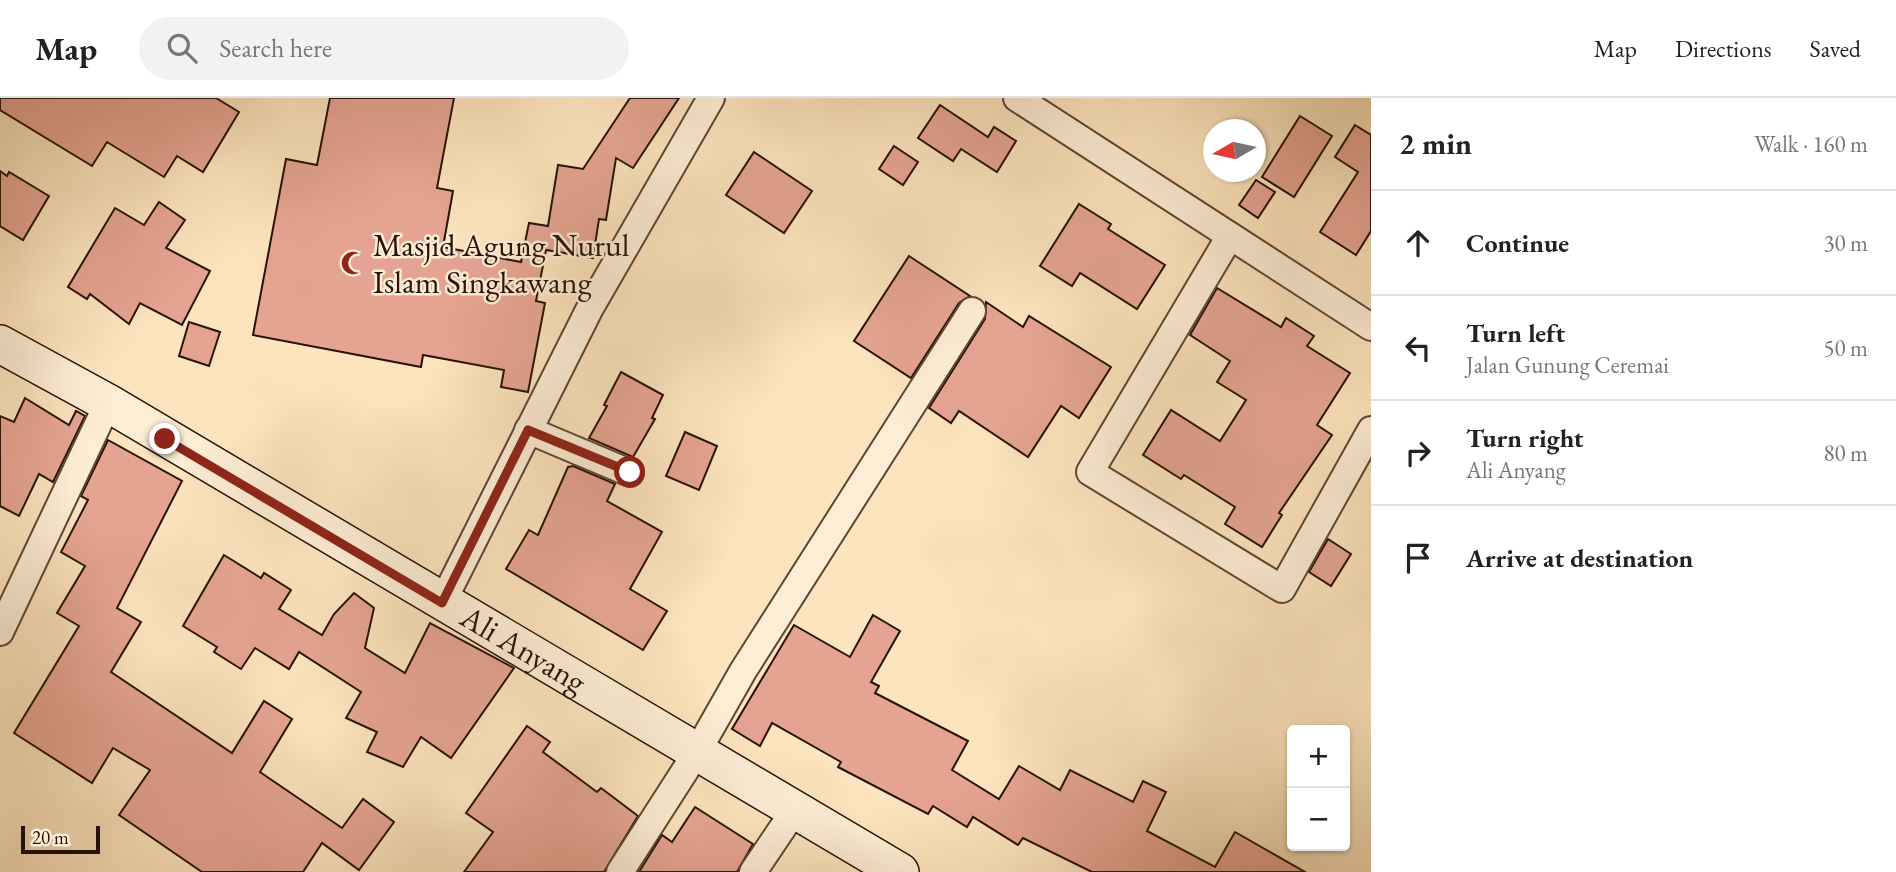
<!DOCTYPE html>
<html lang="en">
<head>
<meta charset="utf-8">
<style>
	:root { --surface:#fff; --page:#f2f2f2; --text:#222; --muted:#767676; --line:#e0e0e0 }
	body { margin:0; font-family:"EB Garamond",serif; background:var(--page); color:var(--text) }
	.controls { position:absolute; right:21px; bottom:21px; display:grid; overflow:hidden; border-radius:7px; box-shadow:0 2px 5px #0004 }
	.controls button { width:63px; height:63px; display:grid; place-items:center; padding:0; border:0; border-bottom:2px solid var(--line); background:var(--surface); color:var(--text); font:35px sans-serif }
	.compass { position:absolute; left:1203px; top:21px; width:63px; height:63px; border-radius:50%; background:var(--surface); box-shadow:0 2px 5px #0004; rotate:261deg }
	.scale { position:absolute; left:21px; bottom:18px; width:79px; box-sizing:border-box; padding-left:7px; border:4px solid #281105; border-top:0; font-size:19px; line-height:24px; white-space:nowrap; color:#281105; -webkit-text-stroke:5px #fdedd5; paint-order:stroke }
	.stop { position:absolute; width:21px; height:21px; margin:-16px; border:5px solid #8f2418; border-radius:50%; background:#fff }
	.stop.end { background:#8f2418; border-color:#fff; box-shadow:0 2px 7px #0008 }
	.list { margin:0; padding:0; list-style:none }
	h2 { display:flex; justify-content:space-between; align-items:center; height:91px; margin:0; padding:0 28px; font-size:30px }
	h2 small { font-size:23px; font-weight:400; color:var(--muted) }
	.list li { display:grid; grid-template-columns:46px 1fr auto; gap:21px; align-items:center; box-sizing:border-box; height:105px; padding:0 28px; border-top:2px solid var(--line) }
	.list b { display:block; font-size:26px; white-space:nowrap }
	.list p { margin:0; font-size:23px; white-space:nowrap; color:var(--muted) }
	.list em { font-size:23px; font-style:normal; color:var(--muted) }
	.icon { flex:none; width:38px; height:38px; fill:none; stroke:currentColor; stroke-width:2; stroke-linecap:round; stroke-linejoin:round }
	.map { position:relative; flex:none; width:1371px; height:774px; overflow:hidden }
	header { display:flex; align-items:center; gap:42px; box-sizing:border-box; height:98px; padding:0 35px; background:var(--surface); border-bottom:2px solid var(--line) }
	header strong { font-size:33px }
	nav { display:flex; gap:38px; margin-inline-start:auto; font-size:24px }
	.search { width:490px; height:63px; background:var(--page); display:flex; align-items:center; gap:18px; box-sizing:border-box; padding:0 24px; border-radius:38px; color:var(--muted); font-size:26px }
	main { display:flex }
	aside { flex:1; background:var(--surface) }
	.map>svg:first-child { display:block }
	.building { fill:#e5a492; stroke:#281105; stroke-width:2 }
	.lines { fill:none; stroke-linecap:round; stroke-linejoin:round }
	.street-casing { stroke:#5d4633; stroke-width:30 }
	.secondary-casing { stroke:#281105; stroke-width:40 }
	.street { stroke:#fdedd5; stroke-width:26 }
	.secondary { stroke:#fdedd5; stroke-width:37 }
	.route { stroke:#8f2418; stroke-width:9 }
	.labels { text-anchor:middle; dominant-baseline:central; stroke-width:5; stroke-linejoin:round; paint-order:stroke }
	.poi-label { font-size:32px; fill:#281105; stroke:#fdedd5; text-anchor:start }
	.street-label { font-size:32px; fill:#281105; stroke:#fdedd5 }
</style>
</head>
<body>
<header>
<strong>Map</strong>
<div class="search"><svg class="icon" aria-label="search" viewBox="0 0 24 24"><circle cx="10" cy="10" r="6"/><path d="M15 15l6 6"/></svg>Search here</div>
<nav><a>Map</a><a>Directions</a><a>Saved</a></nav>
</header>
<main>
<div class="map">
<svg width="1371" height="774" viewBox="0 0 1371 774">
	<rect width="100%" height="100%" fill="#fce4be"/>
	<filter id="stains"><feTurbulence type="fractalNoise" baseFrequency=".00286" numOctaves="4"/><feColorMatrix values="0 0 0 0 .2 0 0 0 0 .09 0 0 0 0 .02 0 0 0 .5 -.17"/></filter>
	<radialGradient id="worn" r=".72"><stop offset=".6" stop-color="#630" stop-opacity="0"/><stop offset="1" stop-color="#630" stop-opacity=".3"/></radialGradient>
	<g class="building">
		<polygon points="0,0 216,0 239,14 203,74 177,58 164,79 107,44 92,68 0,12"/>
		<polygon points="330,0 454,0 437,90 453,93 443,149 521,164 529,125 548,128 558,67 583,71 630,0 679,0 633,70 616,60 606,122 599,121 593,160 546,152 536,203 545,205 528,294 501,289 504,272 423,257 421,269 253,237 286,61 317,67"/>
		<polygon points="940,7 988,39 994,29 1016,43 997,74 961,51 953,63 918,40"/>
		<polygon points="1300,18 1332,38 1294,99 1262,79"/>
		<polygon points="1355,27 1371,37 1371,133 1356,157 1320,134 1358,74 1335,59"/>
		<polygon points="894,48 918,64 903,87 879,71"/>
		<polygon points="754,54 812,93 784,135 726,97"/>
		<polygon points="0,73 7,78 9,74 49,98 23,142 0,128"/>
		<polygon points="1256,82 1275,94 1258,120 1239,107"/>
		<polygon points="159,104 185,122 166,150 210,173 182,227 140,205 129,226 90,196 87,201 68,189 115,110 144,127"/>
		<polygon points="1079,106 1111,126 1108,131 1165,167 1137,211 1080,175 1072,188 1040,168"/>
		<polygon points="909,158 970,198 959,205 911,280 854,243"/>
		<polygon points="1217,190 1281,229 1286,220 1314,238 1307,248 1350,275 1317,327 1332,337 1279,415 1282,417 1262,449 1225,426 1235,409 1184,377 1181,381 1143,357 1171,312 1220,343 1246,302 1217,284 1230,263 1190,237"/>
		<polygon points="986,204 1023,229 1029,218 1111,269 1079,320 1061,308 1028,359 959,313 951,325 929,310 985,221"/>
		<polygon points="189,224 220,234 209,268 179,258"/>
		<polygon points="621,274 663,297 652,320 655,321 633,359 589,340 607,308 604,307"/>
		<polygon points="25,300 69,327 76,313 85,318 53,384 39,376 19,418 0,408 0,318 14,324"/>
		<polygon points="685,334 717,348 699,392 666,378"/>
		<polygon points="108,342 182,383 117,510 141,524 111,574 232,655 264,603 292,621 260,674 342,730 363,701 394,724 359,772 322,745 303,774 202,774 119,717 150,672 113,650 92,685 14,635 79,528 57,515 85,468 61,454 88,402 81,398"/>
		<polygon points="573,368 615,386 607,403 662,434 630,491 667,513 643,552 506,471 529,432 538,437 568,369"/>
		<polygon points="1328,441 1351,456 1331,488 1309,474"/>
		<polygon points="224,457 261,480 264,475 291,492 279,511 322,537 334,516 354,495 374,510 365,550 405,575 430,525 514,570 451,660 421,639 403,669 367,654 377,634 346,620 361,594 299,554 289,571 255,550 241,571 214,554 217,549 183,528"/>
		<polygon points="873,517 900,533 871,584 879,588 875,595 968,643 952,672 999,701 1019,668 1060,692 1070,672 1133,704 1143,683 1166,694 1147,733 1215,769 1235,734 1305,774 1092,774 1023,740 1018,747 973,719 967,729 933,708 928,716 838,669 841,664 772,625 760,648 732,631 794,527 850,559"/>
		<polygon points="527,628 550,644 543,654 597,694 601,690 638,718 604,774 464,774 493,734 466,715"/>
		<polygon points="695,709 753,746 737,774 639,774 662,737 672,744"/>
	</g>
	<g class="lines">
		<g class="street-casing">
			<g id="street">
				<polyline points="1017,0 1371,229"/>
				<polyline points="1230,138 1090,374 1282,491 1371,332"/>
				<polyline points="528,332 630,375"/>
				<polyline points="442,505 590,210 711,0"/>
				<polyline points="0,534 108,305"/>
				<polyline points="620,774 697,654 743,573 972,213"/>
				<polyline points="753,774 794,713"/>
			</g>
		</g>
		<g class="secondary-casing">
			<g id="secondary">
				<path id="s1" d="M0,246L108,305L900,774"/>
			</g>
		</g>
		<use href="#street" class="street"/>
		<use href="#secondary" class="secondary"/>
	</g>
	<g class="lines">
		<polyline class="route" points="165,341 442,505 528,332 630,374"/>
	</g>
	<defs>
		<g id="mosque-bare" transform="scale(1.89)"><path d="M3.5-4.9A6 6 0 1 0 3.5 4.9A5 5 0 1 1 3.5-4.9Z" fill="#8f2418" stroke="#fdedd5" stroke-width="2.5" paint-order="stroke"/></g>
	</defs>
	<g fill-rule="evenodd">
		<use href="#mosque-bare" x="353" y="165"/>
	</g>
	<g class="labels">
		<g class="poi-label">
			<text x="373" y="147">Masjid Agung Nurul<tspan x="373" dy="37">Islam Singkawang</tspan></text>
		</g>
		<g class="street-label">
			<text stroke="none"><textPath href="#s1" startOffset="606">Ali Anyang</textPath></text>
		</g>
	</g>
	<rect width="100%" height="100%" filter="url(#stains)"/>
	<rect width="100%" height="100%" fill="url(#worn)"/>
</svg>
<div class="controls">
<button>+</button>
<button>−</button>
</div>
<svg class="compass" viewBox="-18 -18 36 36"><path d="M0-13l5 13h-10z" fill="#e53935"/><path d="M0 13l5-13h-10z" fill="#767676"/></svg>
<div class="scale">20 m</div>
<div class="stop" style="left:630px;top:374px"></div>
<div class="stop end" style="left:165px;top:341px"></div>
</div>
<aside>
<h2>2 min<small>Walk · 160 m</small></h2>
<ul class="list">
<li><svg class="icon" aria-label="ahead" viewBox="0 0 24 24"><path d="M12 20V5M6 11l6-6 6 6"/></svg><div><b>Continue</b></div><em>30 m</em></li>
<li><svg class="icon" aria-label="left" viewBox="0 0 24 24"><path d="M17 20v-9H6M10 6l-5 5 5 5"/></svg><div><b>Turn left</b><p>Jalan Gunung Ceremai</p></div><em>50 m</em></li>
<li><svg class="icon" aria-label="right" viewBox="0 0 24 24"><path d="M7 20v-9h11M14 6l5 5-5 5"/></svg><div><b>Turn right</b><p>Ali Anyang</p></div><em>80 m</em></li>
<li><svg class="icon" aria-label="arrive" viewBox="0 0 24 24"><path d="M6 21V4h12l-3 4 3 4H6"/></svg><div><b>Arrive at destination</b></div></li>
</ul>
</aside>
</main>
</body>
</html>
